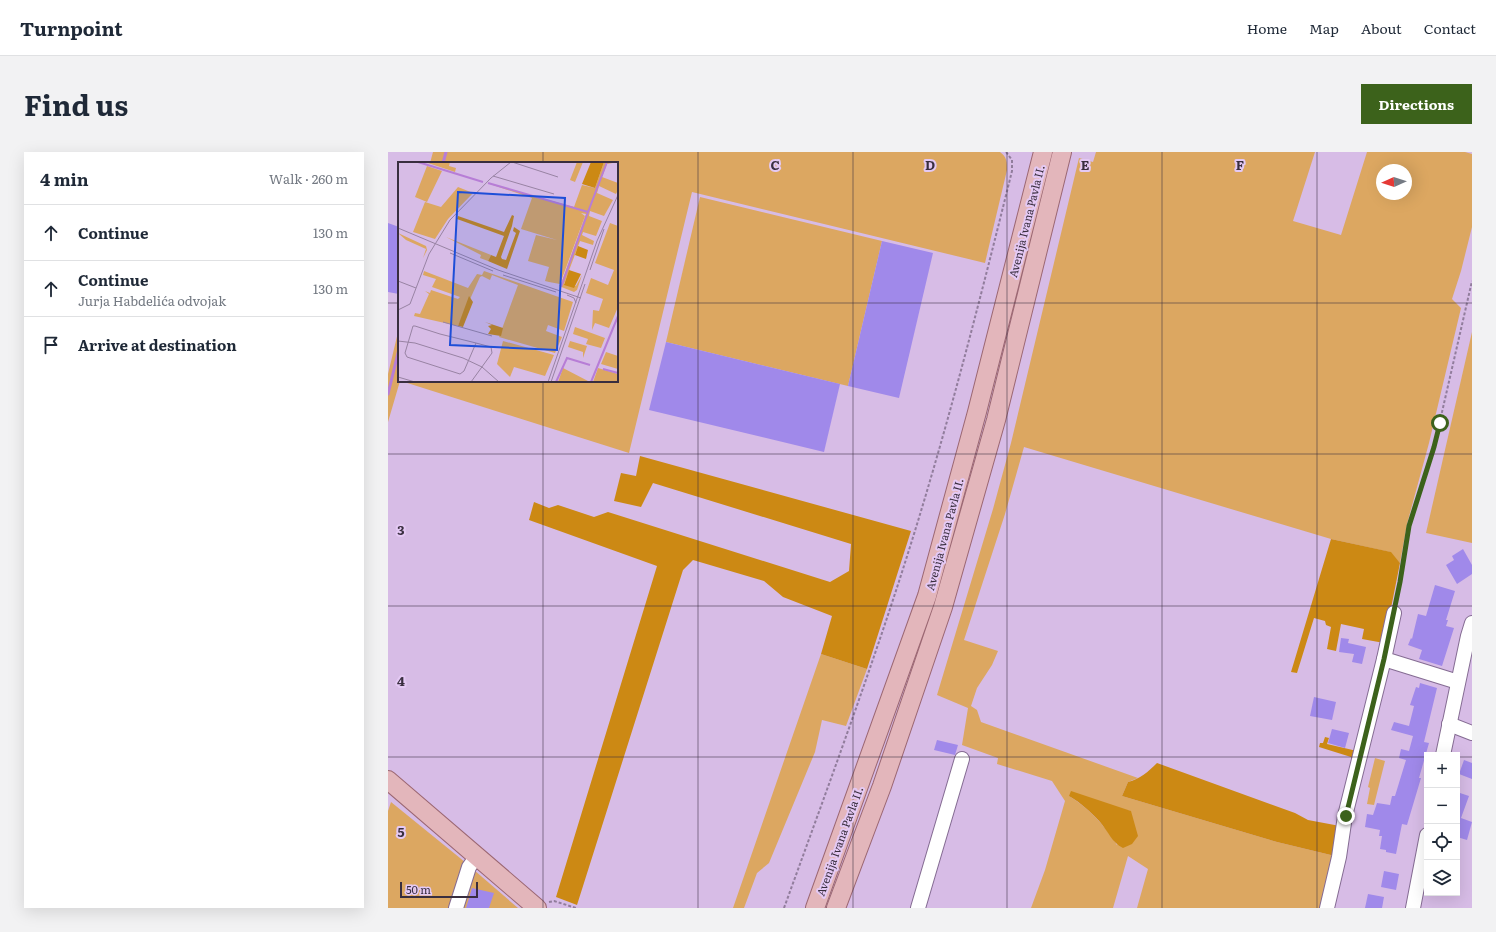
<!DOCTYPE html>
<html lang="en">
<head>
<meta charset="utf-8">
<style>
	:root { --surface:#fff; --page:#f2f2f3; --text:#1f2937; --muted:#747a83; --line:#e0e1e3; --accent:#3c621b }
	body { margin:0; font-family:Literata,serif; background:var(--page); color:var(--text) }
	.controls { position:absolute; right:12px; bottom:12px; display:grid; overflow:hidden; border-radius:0px; box-shadow:0 4px 16px #0002 }
	.controls button { width:36px; height:36px; display:grid; place-items:center; padding:0; border:0; border-bottom:1px solid var(--line); background:var(--surface); color:var(--text); font:20px sans-serif }
	.compass { position:absolute; left:988px; top:12px; width:36px; height:36px; border-radius:50%; background:var(--surface); box-shadow:0 4px 16px #0002; rotate:267deg }
	.scale { position:absolute; left:12px; bottom:10px; width:78px; box-sizing:border-box; padding-left:4px; border:2px solid #392e3f; border-top:0; font-size:11px; line-height:14px; white-space:nowrap; color:#392e3f; -webkit-text-stroke:3px #e4c9f4; paint-order:stroke }
	.stop { position:absolute; width:12px; height:12px; margin:-9px; border:3px solid #3c621b; border-radius:50%; background:#fff }
	.stop.end { background:#3c621b; border-color:#fff; box-shadow:0 1px 4px #0008 }
	.list { margin:0; padding:0; list-style:none }
	h2 { display:flex; justify-content:space-between; align-items:center; height:52px; margin:0; padding:0 16px; font-size:17px }
	h2 small { font-size:13px; font-weight:400; color:var(--muted) }
	.list li { display:grid; grid-template-columns:26px 1fr auto; gap:12px; align-items:center; box-sizing:border-box; height:56px; padding:0 16px; border-top:1px solid var(--line) }
	.list b { display:block; font-size:15px; white-space:nowrap }
	.list p { margin:0; font-size:13px; white-space:nowrap; color:var(--muted) }
	.list em { font-size:13px; font-style:normal; color:var(--muted) }
	.icon { flex:none; width:22px; height:22px; fill:none; stroke:currentColor; stroke-width:2; stroke-linecap:round; stroke-linejoin:round }
	.map { position:relative; flex:none; width:1084px; height:756px; overflow:hidden; border-radius:0px }
	header { display:flex; align-items:center; gap:24px; box-sizing:border-box; height:56px; padding:0 20px; background:var(--surface); border-bottom:1px solid var(--line) }
	header strong { font-size:19px }
	nav { display:flex; gap:22px; margin-inline-start:auto; font-size:14px }
	.intro { display:flex; align-items:center; justify-content:space-between; box-sizing:border-box; height:96px; padding:0 24px }
	h1 { margin:0; font-size:28px }
	.button { padding:10px 18px; border-radius:0px; background:var(--accent); color:#fff; font-size:14px; font-weight:700 }
	main { display:flex; gap:24px; padding:0 24px }
	aside { flex:1; background:var(--surface); border-radius:0px; box-shadow:0 4px 16px #0002 }
	.map>svg:first-child { display:block }
	.green { fill:#dca761; fill-rule:evenodd }
	.forest { fill:#cc8914 }
	.lines { fill:none; stroke-linecap:round; stroke-linejoin:round }
	.stream { stroke:#b77dd6; stroke-width:3 }
	.building { fill:#a089ea }
	.minor-casing { stroke:#856c93; stroke-width:16 }
	.major-casing { stroke:#9b6772; stroke-width:20 }
	.path { stroke:#917d9c; stroke-width:2; stroke-dasharray:3 2; stroke-linecap:butt }
	.minor { stroke:#fff; stroke-width:14 }
	.major { stroke:#e3b6bb; stroke-width:18 }
	.route { stroke:#3c621b; stroke-width:5 }
	.grid { fill:none; stroke:#392e3f; stroke-width:1; stroke-opacity:0.55 }
	.labels { text-anchor:middle; dominant-baseline:central; stroke-width:4; stroke-linejoin:round; paint-order:stroke }
	.street-label { font-size:11px; fill:#392e3f; stroke:#e4c9f4 }
	.inset-river { fill:none; stroke:#b77dd6; stroke-width:2 }
	.inset-road { fill:none; stroke:#9883a3; stroke-width:1 }
	.view { fill:#1d4ed8; fill-opacity:0.15; stroke:#1d4ed8; stroke-width:2 }
	.inset-edge { fill:none; stroke:#392e3f; stroke-width:2 }
	.grid-label { font-size:13px; text-anchor:middle; font-weight:bold; fill:#392e3f; stroke:#e4c9f4; stroke-width:4; stroke-linejoin:round; paint-order:stroke }
</style>
</head>
<body>
<header>
<strong>Turnpoint</strong>
<nav><a>Home</a><a>Map</a><a>About</a><a>Contact</a></nav>
</header>
<div class="intro"><h1>Find us</h1><a class="button">Directions</a></div>
<main>
<aside>
<h2>4 min<small>Walk · 260 m</small></h2>
<ul class="list">
<li><svg class="icon" aria-label="ahead" viewBox="0 0 24 24"><path d="M12 20V5M6 11l6-6 6 6"/></svg><div><b>Continue</b></div><em>130 m</em></li>
<li><svg class="icon" aria-label="ahead" viewBox="0 0 24 24"><path d="M12 20V5M6 11l6-6 6 6"/></svg><div><b>Continue</b><p>Jurja Habdelića odvojak</p></div><em>130 m</em></li>
<li><svg class="icon" aria-label="arrive" viewBox="0 0 24 24"><path d="M6 21V4h12l-3 4 3 4H6"/></svg><div><b>Arrive at destination</b></div></li>
</ul>
</aside>
<div class="map">
<svg width="1084" height="756" viewBox="0 0 1084 756">
	<rect width="100%" height="100%" fill="#d7bce6"/>
	<g class="green">
		<path d="M45,0H612C619,5 619,10 619,18L597,111L304,40L241,301L13,229H229V11H42Z"/>
		<path d="M708,0H927L905,69L953,83L979,0H1077L1084,2V75L1073,119L1064,147L1073,156L1041,291L1019,372L1012,411L1002,400L943,387L636,295L617,362L576,488L610,499L604,513L589,536L583,554L589,558L593,570L750,626L740,630L734,644L889,690L947,704L936,756H749L760,717L740,704L725,756H643L657,718L677,649L664,629L609,612L610,606L574,593L580,556L549,543L605,357L623,291L691,6L705,10ZM994,18H1018V42H994ZM681,644L742,659L729,693C716,673 701,656 681,644Z"/>
		<polygon points="312,45 494,89 460,234 278,190"/>
		<polygon points="11,176 11,229 12,229 0,270 0,222"/>
		<polygon points="1084,180 1084,391 1038,381"/>
		<polygon points="433,502 479,517 458,574 434,568 427,600 381,711 369,721 356,756 345,756"/>
		<polygon points="987,606 997,609 986,653 979,652 982,636 980,635"/>
		<polygon points="3,650 72,706 130,756 0,756 0,659"/>
	</g>
	<g class="forest">
		<polygon points="252,304 523,379 479,517 433,502 444,464 395,445 376,429 305,408 295,418 189,753 168,745 269,414 141,368 146,350 161,356 170,353 206,365 220,360 442,430 461,419 463,392 265,331 253,355 226,349 233,321 248,324"/>
		<polygon points="943,387 1003,400 1012,411 996,491 974,487 976,477 953,472 948,499 939,497 943,475 938,473 937,469 926,466 909,521 903,520"/>
		<polygon points="937,585 941,586 939,592 969,599 967,608 963,607 963,605 931,595 932,591 935,591"/>
		<path d="M769,611L907,661L920,668L952,674L947,704L889,690L734,644L740,630C752,627 760,620 769,611Z"/>
		<path d="M683,639L743,659L750,684L744,692L735,696C724,691 720,679 712,670C703,660 693,651 681,644Z"/>
	</g>
	<g class="lines">
		<g class="stream">
			<polyline points="55,11 58,0"/>
			<polyline points="0,242 11,197"/>
		</g>
	</g>
	<g class="building">
		<polygon points="0,71 11,75 11,142 0,140"/>
		<polygon points="494,89 545,101 511,246 460,234"/>
		<polygon points="278,190 452,232 436,300 261,258"/>
		<polygon points="1075,397 1084,413 1084,422 1069,432 1058,413 1066,408 1064,404"/>
		<polygon points="1047,433 1067,439 1058,468 1060,468 1058,474 1066,476 1054,514 1031,507 1034,498 1020,493 1023,486 1024,487 1030,462 1038,464"/>
		<polygon points="953,486 961,487 960,491 978,495 974,512 964,510 966,502 951,500"/>
		<polygon points="1032,531 1049,536 1036,590 1041,591 1031,626 1033,626 1019,673 1014,672 1008,702 998,700 998,698 992,697 994,684 991,684 992,678 977,675 979,662 985,663 989,651 1002,653 1004,644 1007,644 1018,608 1011,606 1013,597 1021,599 1025,584 1003,578 1006,570 1021,574 1026,554 1022,553 1028,535 1031,536"/>
		<polygon points="926,545 948,550 944,568 922,564"/>
		<polygon points="944,577 961,581 957,596 940,591"/>
		<polygon points="549,588 570,593 567,603 546,598"/>
		<polygon points="1076,608 1084,611 1084,627 1071,622"/>
		<polygon points="1069,640 1081,644 1073,666 1084,670 1079,688 1069,685"/>
		<polygon points="996,719 1011,722 1008,738 993,735"/>
		<polygon points="84,736 106,741 101,756 78,756"/>
		<polygon points="980,742 996,745 994,756 977,756"/>
	</g>
	<g class="lines">
		<g class="minor-casing">
			<g id="minor">
				<polyline points="996,507 1070,530"/>
				<polyline points="1061,572 1084,581"/>
				<polyline points="1055,603 1080,484 1084,471"/>
				<polyline points="68,756 81,715 89,704"/>
				<polyline points="530,756 574,607"/>
				<polyline points="939,756 951,705 957,664 996,507 1006,461"/>
				<polyline points="1025,756 1039,683"/>
			</g>
		</g>
		<g class="major-casing">
			<g id="major">
				<polyline points="0,628 149,756"/>
				<polyline points="427,756 539,444 589,260 655,0"/>
				<polyline points="448,756 494,634 555,455 608,268 674,0"/>
			</g>
		</g>
		<g class="path">
			<polyline points="1008,450 1021,374 1046,295 1084,129"/>
			<polyline points="161,750 166,749 188,756"/>
			<path d="M396,756C441,632 487,508 526,382C563,262 594,140 624,19V8L618,0"/>
		</g>
		<use href="#minor" class="minor"/>
		<use href="#major" class="major"/>
	</g>
	<g class="lines">
		<polyline class="route" points="958,664 996,507 1012,430 1021,374 1046,295 1052,271"/>
	</g>
	<path class="grid" d="M155,0V11M310,0V756M465,0V756M619,0V756M774,0V756M929,0V756M0,151H11M229,151H1084M155,229V756M0,302H1084M0,454H1084M0,605H1039M1069,605H1084"/>
	<g class="labels">
		<g class="street-label">
			<text transform="translate(638 69) rotate(-76)">Avenija Ivana Pavla II.</text>
			<text transform="translate(556 382) rotate(-75)">Avenija Ivana Pavla II.</text>
			<text transform="translate(451 689) rotate(-70)">Avenija Ivana Pavla II.</text>
		</g>
	</g>
	<g transform="translate(10 10)">
		<rect width="220" height="220" fill="#d7bce6"/>
		<path d="M27,0H52L51,4L58,6L57,10ZM179,0H185L177,20L172,18ZM206,0H220L209,2L204,15L220,21V28L218,32L201,24L199,31L215,38L206,54L192,49L191,54L204,59L198,74L185,70L184,73L196,79L195,83L182,79L166,122L178,124L184,113L179,128L176,130L161,124L163,122L188,52L183,51L187,54L162,122L151,120L147,119L151,105L130,99L138,73L159,78L123,67L134,36L89,21L176,45L184,23L197,26ZM29,4L44,9L29,40L17,35ZM60,25L75,31L50,57L37,77L15,70L27,40L43,45ZM212,61L220,64V145L211,166L197,161L194,168L195,148L201,149L205,137L188,131L193,116L210,123L216,108L197,101ZM0,71L28,84L29,88L25,96L28,87L8,78ZM48,75L93,93L90,99L82,96L83,93ZM26,109L70,126L79,112L84,113L86,109L175,140L166,169L150,163L148,169L164,175L157,191L101,175L120,123L94,113L92,118L84,114L82,115L60,164L16,154L17,151L22,152L31,132L27,129L32,131L33,128L60,137L62,135L34,125L38,117L25,113ZM177,165L207,176L203,186L188,182L190,177L175,172ZM105,179L156,193L147,214L116,205L112,215L99,202ZM172,179L189,184L185,196V190L170,185ZM208,190L220,194V207L203,202ZM165,206L190,219L189,220H160ZM200,206L220,212L219,220H195Z" fill="#dca761"/>
		<path d="M193,0H206L197,26L184,22ZM114,53L116,54L114,64L103,95L104,97L108,98L118,71L115,69L116,65L122,69L109,107L90,99L93,93L98,95L106,74L59,57L60,54L106,70ZM180,84L190,88L188,97L177,93ZM171,108L183,112L176,126L166,123ZM71,134L75,140L65,165L60,164ZM87,160L105,166L103,174L90,172L93,167L90,164L94,163Z" fill="#cc8914"/>
		<path class="inset-river" d="M20,0L85,20M90,21L190,50L209,0M163,125L190,50M205,207L220,211M158,220L169,196L192,203M193,220L220,154"/>
		<path class="inset-road" d="M114,0L160,15M95,14L156,32M0,66L100,108L183,136M52,91L95,109M192,108L206,67M105,113L158,130M0,119L18,126M169,133L176,136L178,141M0,148L12,142L31,92L52,58L93,16L113,0M45,160L94,174M0,179L17,181L65,196L84,205L101,220M0,215L17,220M73,220L94,191L93,185L78,181L42,172L17,164H15L7,191L9,195L62,212L66,209L78,181M150,220L199,79L220,33M153,220L187,122"/>
		<path class="view" d="M60,30L167,36L159,188L52,183Z"/>
		<rect width="220" height="220" class="inset-edge"/>
	</g>
	<g class="grid-label">
		<text x="387" y="18">C</text>
		<text x="542" y="18">D</text>
		<text x="697" y="18">E</text>
		<text x="852" y="18">F</text>
		<text x="13" y="383">3</text>
		<text x="13" y="534">4</text>
		<text x="13" y="685">5</text>
	</g>
</svg>
<div class="controls">
<button>+</button>
<button>−</button>
<button><svg class="icon" aria-label="locate" viewBox="0 0 24 24"><circle cx="12" cy="12" r="6"/><path d="M12 2v4M12 18v4M2 12h4M18 12h4"/></svg></button>
<button><svg class="icon" aria-label="layers" viewBox="0 0 24 24"><path d="M12 4l9 5-9 5-9-5zM3 14l9 5 9-5"/></svg></button>
</div>
<svg class="compass" viewBox="-18 -18 36 36"><path d="M0-13l5 13h-10z" fill="#e53935"/><path d="M0 13l5-13h-10z" fill="#747a83"/></svg>
<div class="scale">50 m</div>
<div class="stop" style="left:1052px;top:271px"></div>
<div class="stop end" style="left:958px;top:664px"></div>
</div>
</main>
</body>
</html>
